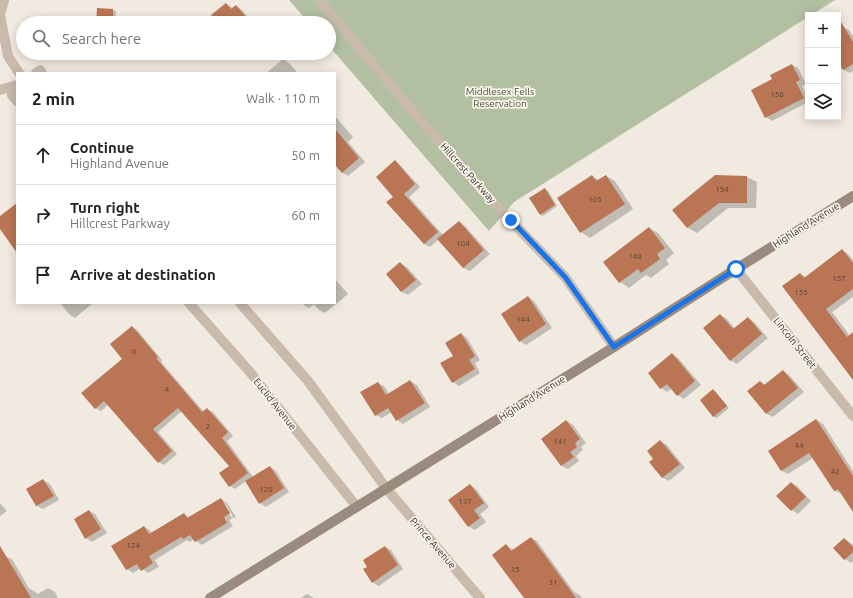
<!DOCTYPE html>
<html lang="en">
<head>
<meta charset="utf-8">
<style>
	:root { --surface:#fff; --page:#f2f2f2; --text:#222; --muted:#767676; --line:#e0e0e0 }
	body { margin:0; font-family:Ubuntu,sans-serif; background:var(--page); color:var(--text) }
	.controls { position:absolute; right:12px; top:12px; display:grid; overflow:hidden; border-radius:0px; box-shadow:0 2px 10px #0003 }
	.controls button { width:36px; height:36px; display:grid; place-items:center; padding:0; border:0; border-bottom:1px solid var(--line); background:var(--surface); color:var(--text); font:20px sans-serif }
	.stop { position:absolute; width:12px; height:12px; margin:-9px; border:3px solid #1a73e8; border-radius:50%; background:#fff }
	.stop.end { background:#1a73e8; border-color:#fff; box-shadow:0 1px 4px #0008 }
	.list { margin:0; padding:0; list-style:none }
	h2 { display:flex; justify-content:space-between; align-items:center; height:52px; margin:0; padding:0 16px; font-size:17px }
	h2 small { font-size:13px; font-weight:400; color:var(--muted) }
	.list li { display:grid; grid-template-columns:26px 1fr auto; gap:12px; align-items:center; box-sizing:border-box; height:60px; padding:0 16px; border-top:1px solid var(--line) }
	.list b { display:block; font-size:15px; white-space:nowrap }
	.list p { margin:0; font-size:13px; white-space:nowrap; color:var(--muted) }
	.list em { font-size:13px; font-style:normal; color:var(--muted) }
	.icon { flex:none; width:22px; height:22px; fill:none; stroke:currentColor; stroke-width:2; stroke-linecap:round; stroke-linejoin:round }
	.map { position:relative; flex:none; width:853px; height:598px; overflow:hidden }
	.search { position:absolute; background:var(--surface); box-shadow:0 2px 10px #0003; left:16px; top:16px; width:320px; height:44px; display:flex; align-items:center; gap:10px; box-sizing:border-box; padding:0 14px; border-radius:22px; color:var(--muted); font-size:15px }
	.panel { position:absolute; background:var(--surface); box-shadow:0 2px 10px #0003; left:16px; top:72px; width:320px; height:232px; border-radius:0px }
	.map>svg:first-child { display:block }
	.green { fill:#b2bfa1 }
	.shadow { fill:#0003; fill-rule:evenodd }
	.building { fill:#ba7654 }
	.lines { fill:none; stroke-linecap:round; stroke-linejoin:round }
	.street { stroke:#c8bbac; stroke-width:10 }
	.secondary { stroke:#9b8b7e; stroke-width:10 }
	.route { stroke:#1a73e8; stroke-width:5 }
	.labels { text-anchor:middle; dominant-baseline:central; stroke-width:3.5; stroke-linejoin:round; paint-order:stroke }
	.number-label { font-size:8px; fill:#584135 }
	.park-label { font-size:10px; fill:#435331; stroke:#f9f4ec }
	.street-label { font-size:10px; fill:#372f2b; stroke:#f9f4ec }
</style>
</head>
<body>
<div class="map">
<svg width="853" height="598" viewBox="0 0 853 598">
	<rect width="100%" height="100%" fill="#f1eae0"/>
	<polygon class="green" points="289,0 835,0 811,15 808,15 808,17 514,202 489,231 329,46 329,23 309,23"/>
	<g class="shadow">
		<polygon points="226,4 233,8 236,6 242,10 253,23 219,23"/>
		<polygon points="113,10 116,11 115,23 97,23"/>
		<polygon points="843,27 849,30 853,36 853,71 850,73 844,70 838,60 838,30"/>
		<polygon points="283,59 289,63 298,73 266,73"/>
		<polygon points="792,65 798,68 806,84 802,86 808,99 808,102 772,121 766,117 774,79"/>
		<polygon points="335,116 353,137 348,142 365,162 348,176 342,172 335,164"/>
		<polygon points="395,162 400,165 420,187 409,197 443,235 459,222 465,226 490,254 470,271 463,268 439,239 430,247 424,244 388,202 394,197"/>
		<polygon points="592,176 599,180 606,176 615,181 633,209 590,238 581,232"/>
		<polygon points="715,176 747,177 757,182 756,208 728,208 697,233 688,228 674,210"/>
		<polygon points="545,190 548,191 557,206 543,216 540,214"/>
		<polygon points="649,228 658,233 674,253 666,260 669,264 651,278 646,275 629,288 620,282"/>
		<polygon points="842,250 848,254 853,260 853,297 832,312 850,336 853,334 853,379 800,274 806,277"/>
		<polygon points="400,263 407,267 422,284 408,295 402,292 387,274"/>
		<polygon points="335,279 348,294 325,313 319,310 314,304 309,308 301,303 335,303"/>
		<polygon points="528,297 534,301 552,328 526,345 520,341"/>
		<polygon points="60,303 93,303 75,318 69,314"/>
		<polygon points="720,315 727,319 735,329 748,318 754,322 768,338 737,364 730,360"/>
		<polygon points="132,327 137,330 162,360 161,362 204,412 207,409 213,412 233,436 227,441 253,477 270,467 276,471 289,492 266,507 260,503 246,481 235,489 230,486 231,466 182,411 158,432 177,454 164,465 159,462 109,404 101,411 95,408 123,359"/>
		<polygon points="461,334 467,338 480,360 475,363 480,373 459,386 453,382 454,356"/>
		<polygon points="672,354 678,358 701,385 684,399 678,395 672,388 667,392 661,388 649,373"/>
		<polygon points="783,371 789,375 804,392 773,417 767,414 749,391 760,382 766,385"/>
		<polygon points="410,381 417,385 430,407 403,424 397,420 392,412 382,418 376,415 378,383 384,386 389,394"/>
		<polygon points="713,390 716,392 729,408 717,418 714,417 701,400"/>
		<polygon points="817,420 823,424 853,471 853,498 835,491 813,458 788,474 782,471 770,452"/>
		<polygon points="567,421 573,425 586,443 581,447 583,450 576,456 579,461 568,469 562,466 542,439"/>
		<polygon points="661,442 667,445 685,468 669,481 663,478 650,462 654,459"/>
		<polygon points="43,480 50,484 59,500 43,509 37,506 27,490"/>
		<polygon points="791,483 797,486 811,501 798,514 792,510"/>
		<polygon points="470,485 476,489 489,507 480,514 486,522 475,530 468,526"/>
		<path d="M221,499L227,503L236,517L229,520L233,526L202,545L194,539L190,542L187,540L155,560L159,567L148,573L141,568L133,573L127,569L144,527L150,530L152,534L184,514L190,518ZM223,503H225L233,517L232,518Z"/>
		<polygon points="0,503 7,511 0,516"/>
		<polygon points="89,511 95,514 107,533 92,542 86,538"/>
		<polygon points="531,538 537,541 574,592 580,595 582,598 525,598 507,546 514,550"/>
		<polygon points="845,539 853,545 853,561 851,563 845,559 835,548"/>
		<polygon points="385,547 391,550 403,569 379,586 372,582"/>
		<polygon points="5,556 12,559 30,590 31,589 38,594 48,588 55,592 58,598 14,598 0,581 0,559"/>
		<polygon points="307,594 314,598 301,598"/>
	</g>
	<g class="building">
		<polygon points="226,3 231,9 236,5 251,23 213,23 216,21 211,15"/>
		<polygon points="97,8 113,9 113,23 96,23"/>
		<polygon points="838,17 853,42 853,64 843,70 838,62"/>
		<polygon points="792,64 800,80 796,82 804,98 765,118 751,90 772,79 770,75"/>
		<polygon points="335,129 359,158 342,173 335,165"/>
		<polygon points="395,160 415,184 404,194 438,232 424,244 386,202 393,197 376,177"/>
		<polygon points="592,175 596,181 606,175 625,204 580,233 557,198"/>
		<polygon points="715,175 747,176 747,203 719,203 687,228 672,210"/>
		<polygon points="545,188 555,205 540,215 529,198"/>
		<polygon points="17,203 17,253 0,229 0,216"/>
		<polygon points="459,221 484,250 463,268 437,239"/>
		<polygon points="649,227 665,248 657,254 660,259 641,273 638,269 619,283 603,262"/>
		<polygon points="842,249 853,263 853,289 826,309 847,337 853,332 853,380 782,286 800,273 804,278"/>
		<polygon points="400,262 416,280 401,292 386,274"/>
		<polygon points="528,296 546,324 519,342 501,314"/>
		<polygon points="720,314 733,329 748,317 762,334 730,361 703,328"/>
		<polygon points="132,326 158,357 156,358 202,412 207,408 228,432 222,438 248,473 229,487 219,473 229,466 178,408 153,429 172,451 158,463 104,401 95,409 81,393 122,359 110,344"/>
		<polygon points="461,333 475,356 469,360 475,369 452,383 440,363 453,356 445,343"/>
		<polygon points="672,353 695,381 677,396 667,384 660,389 648,373"/>
		<polygon points="783,370 798,388 766,414 747,391 760,381 764,385"/>
		<polygon points="410,380 425,403 396,421 388,408 375,416 360,392 378,382 386,395"/>
		<polygon points="713,389 727,406 713,417 700,400"/>
		<polygon points="816,419 853,476 853,512 838,489 834,491 809,453 781,471 768,451"/>
		<polygon points="566,420 580,439 575,443 577,447 570,452 574,457 561,466 541,439"/>
		<polygon points="660,440 680,464 662,478 649,462 653,459 647,451"/>
		<polygon points="270,466 284,488 259,504 245,481"/>
		<polygon points="43,479 54,496 36,506 26,489"/>
		<polygon points="791,482 806,497 791,511 776,496"/>
		<polygon points="470,484 484,503 474,510 480,518 468,527 448,500"/>
		<polygon points="221,498 230,513 224,517 227,523 195,542 190,535 183,539 181,537 149,556 153,563 141,571 137,564 126,570 111,546 144,526 149,534 184,513 187,518"/>
		<polygon points="89,510 101,529 85,539 74,519"/>
		<polygon points="531,537 546,557 576,598 524,598 492,555 506,544 511,551"/>
		<polygon points="844,538 853,547 853,552 844,560 833,548"/>
		<polygon points="0,546 31,598 0,598"/>
		<polygon points="385,546 398,565 372,583 363,569 367,567 363,560"/>
	</g>
	<g class="lines">
		<g class="street">
			<polyline points="4,0 0,15 8,56 19,73"/>
			<polyline points="319,0 416,115 488,197 565,277 614,347"/>
			<polyline points="36,73 40,70 42,73"/>
			<polyline points="0,90 17,85"/>
			<polyline points="17,90 12,95 17,101"/>
			<polyline points="736,269 853,416"/>
			<polyline points="189,303 249,371 357,507"/>
			<polyline points="240,303 308,381 386,488 480,598"/>
		</g>
		<polyline class="secondary" points="210,598 614,347 736,269 853,196"/>
	</g>
	<g class="lines">
		<polyline class="route" points="511,220 565,277 614,347 736,269"/>
	</g>
	<g class="labels">
		<g class="number-label">
			<text x="777" y="94">158</text>
			<text x="722" y="189">154</text>
			<text x="595" y="199">105</text>
			<text x="463" y="243">104</text>
			<text x="635" y="256">148</text>
			<text x="839" y="278">157</text>
			<text x="801" y="292">155</text>
			<text x="523" y="319">144</text>
			<text x="134" y="351">6</text>
			<text x="167" y="389">4</text>
			<text x="208" y="426">2</text>
			<text x="560" y="441">141</text>
			<text x="799" y="445">44</text>
			<text x="835" y="471">42</text>
			<text x="266" y="489">128</text>
			<text x="465" y="501">137</text>
			<text x="133" y="545">124</text>
			<text x="515" y="569">35</text>
			<text x="553" y="582">31</text>
		</g>
		<g class="park-label">
			<text x="500" y="91">Middlesex Fells<tspan x="500" dy="12">Reservation</tspan></text>
		</g>
		<g class="street-label">
			<text transform="translate(468 173) rotate(48)">Hillcrest Parkway</text>
			<text transform="translate(806 225) rotate(-32)">Highland Avenue</text>
			<text transform="translate(795 343) rotate(52)">Lincoln Street</text>
			<text transform="translate(532 398) rotate(-32)">Highland Avenue</text>
			<text transform="translate(275 404) rotate(52)">Euclid Avenue</text>
			<text transform="translate(433 543) rotate(49)">Prince Avenue</text>
		</g>
	</g>
</svg>
<div class="controls">
<button>+</button>
<button>−</button>
<button><svg class="icon" aria-label="layers" viewBox="0 0 24 24"><path d="M12 4l9 5-9 5-9-5zM3 14l9 5 9-5"/></svg></button>
</div>
<div class="stop" style="left:736px;top:269px"></div>
<div class="stop end" style="left:511px;top:220px"></div>
<div class="search"><svg class="icon" aria-label="search" viewBox="0 0 24 24"><circle cx="10" cy="10" r="6"/><path d="M15 15l6 6"/></svg>Search here</div>
<section class="panel">
<h2>2 min<small>Walk · 110 m</small></h2>
<ul class="list">
<li><svg class="icon" aria-label="ahead" viewBox="0 0 24 24"><path d="M12 20V5M6 11l6-6 6 6"/></svg><div><b>Continue</b><p>Highland Avenue</p></div><em>50 m</em></li>
<li><svg class="icon" aria-label="right" viewBox="0 0 24 24"><path d="M7 20v-9h11M14 6l5 5-5 5"/></svg><div><b>Turn right</b><p>Hillcrest Parkway</p></div><em>60 m</em></li>
<li><svg class="icon" aria-label="arrive" viewBox="0 0 24 24"><path d="M6 21V4h12l-3 4 3 4H6"/></svg><div><b>Arrive at destination</b></div></li>
</ul>
</section>
</div>
</body>
</html>
